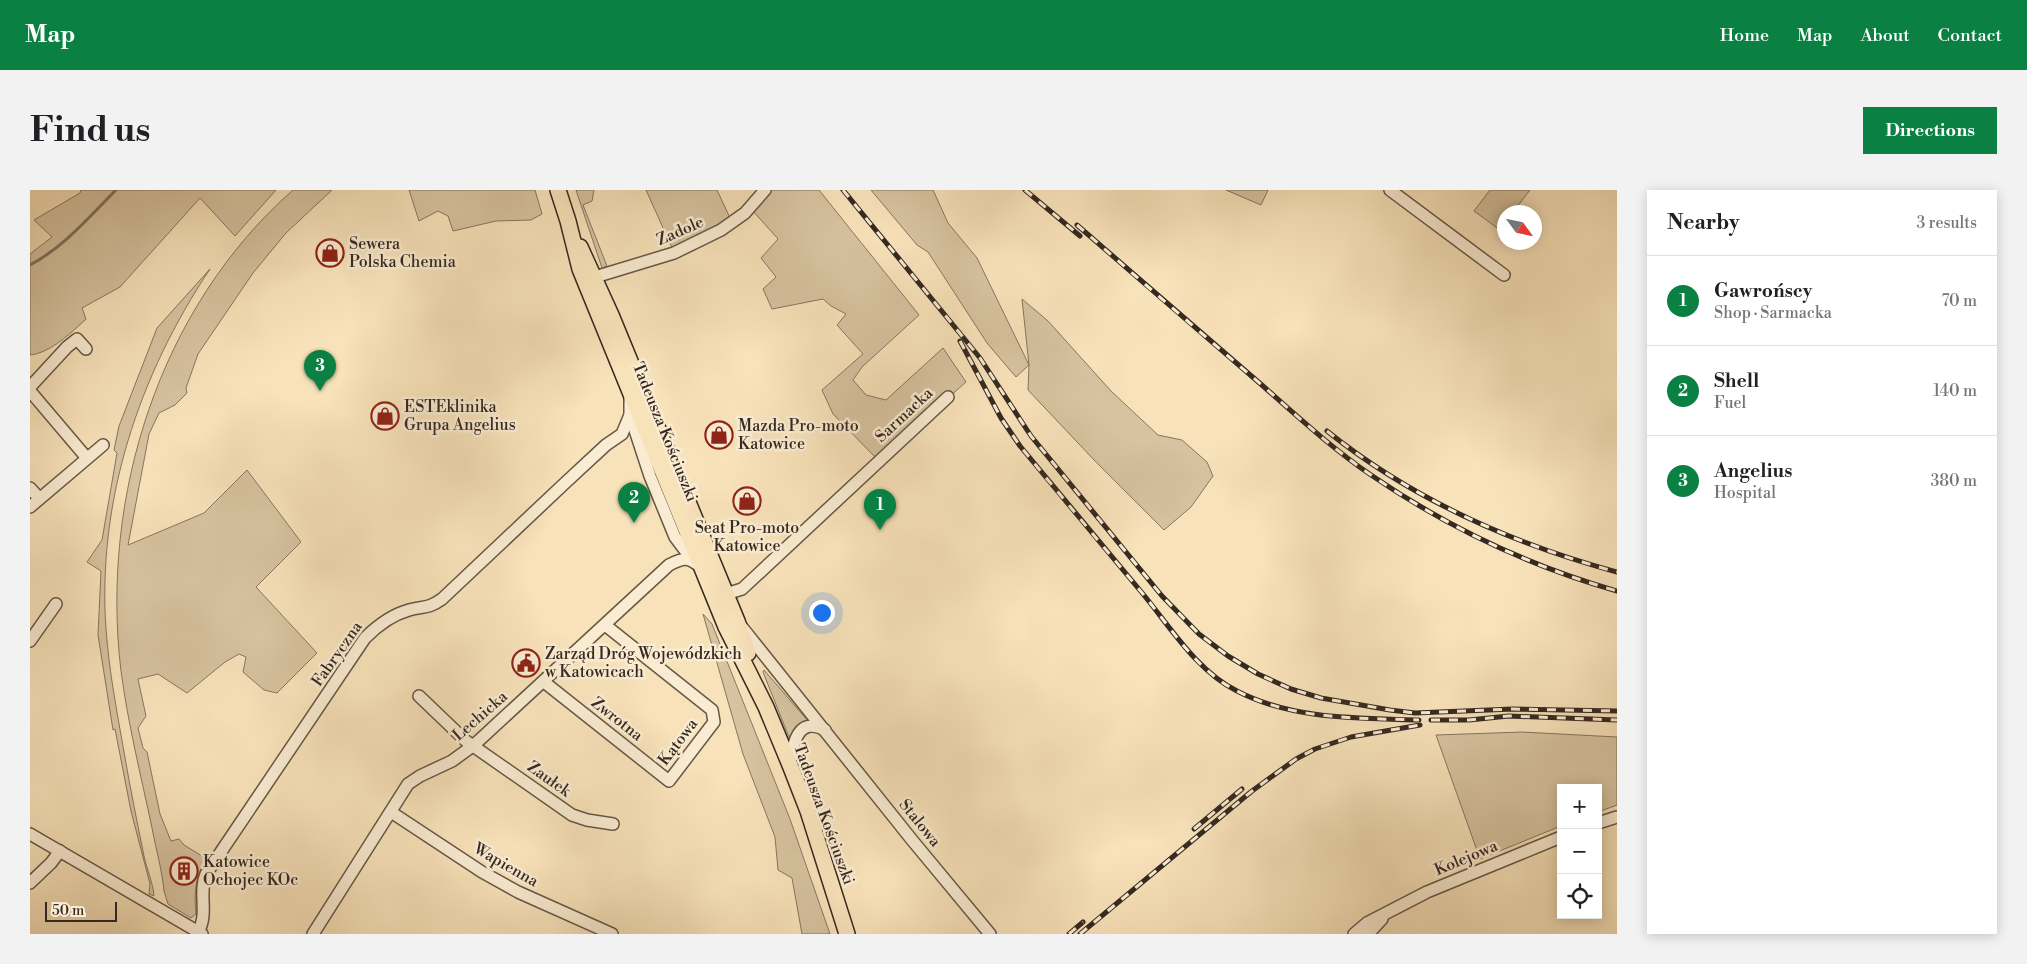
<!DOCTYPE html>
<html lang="en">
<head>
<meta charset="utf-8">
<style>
	:root { --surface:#fff; --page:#f2f2f2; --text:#202124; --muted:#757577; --line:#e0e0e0; --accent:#0b8043 }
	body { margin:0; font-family:"Libre Bodoni",serif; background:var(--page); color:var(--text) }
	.controls { position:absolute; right:15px; bottom:15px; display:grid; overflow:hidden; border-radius:0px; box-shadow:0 2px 12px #0003 }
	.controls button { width:45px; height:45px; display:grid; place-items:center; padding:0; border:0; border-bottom:1px solid var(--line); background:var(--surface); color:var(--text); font:25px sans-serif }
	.compass { position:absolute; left:1467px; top:15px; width:45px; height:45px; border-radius:50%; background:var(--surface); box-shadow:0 2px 12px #0003; rotate:123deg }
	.scale { position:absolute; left:15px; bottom:12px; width:72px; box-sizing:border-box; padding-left:5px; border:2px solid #352921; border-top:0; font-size:14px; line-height:18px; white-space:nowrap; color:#352921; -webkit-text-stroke:4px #faecd2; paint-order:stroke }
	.you { position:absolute; left:791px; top:422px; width:18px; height:18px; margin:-12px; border:4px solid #fff; border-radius:50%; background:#1a73e8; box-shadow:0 0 0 8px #1a73e833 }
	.badge { display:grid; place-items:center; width:32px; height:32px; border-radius:50%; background:var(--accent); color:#fff; font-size:16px; font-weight:700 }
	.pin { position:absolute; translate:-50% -41px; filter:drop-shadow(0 1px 2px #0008) }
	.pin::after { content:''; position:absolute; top:26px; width:18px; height:15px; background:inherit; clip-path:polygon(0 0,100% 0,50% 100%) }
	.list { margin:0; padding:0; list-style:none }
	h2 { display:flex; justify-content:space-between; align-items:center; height:65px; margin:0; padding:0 20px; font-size:21px }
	h2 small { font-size:16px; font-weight:400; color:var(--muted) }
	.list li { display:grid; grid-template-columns:32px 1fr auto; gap:15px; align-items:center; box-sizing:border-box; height:90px; padding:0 20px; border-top:1px solid var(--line) }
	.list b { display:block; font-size:19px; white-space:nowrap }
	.list p { margin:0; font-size:16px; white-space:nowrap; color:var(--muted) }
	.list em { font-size:16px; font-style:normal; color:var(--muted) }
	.icon { flex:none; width:28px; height:28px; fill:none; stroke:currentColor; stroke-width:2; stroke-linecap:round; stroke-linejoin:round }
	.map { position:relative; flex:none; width:1587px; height:744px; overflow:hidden; border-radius:0px }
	header { display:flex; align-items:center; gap:30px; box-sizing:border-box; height:70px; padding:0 25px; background:var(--accent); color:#fff }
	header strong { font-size:24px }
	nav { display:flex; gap:28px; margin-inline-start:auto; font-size:18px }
	.intro { display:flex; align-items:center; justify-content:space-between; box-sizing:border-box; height:120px; padding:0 30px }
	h1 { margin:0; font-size:35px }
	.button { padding:12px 22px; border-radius:0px; background:var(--accent); color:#fff; font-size:18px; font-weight:700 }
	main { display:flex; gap:30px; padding:0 30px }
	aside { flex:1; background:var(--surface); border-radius:0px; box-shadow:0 2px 12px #0003 }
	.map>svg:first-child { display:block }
	.green { fill:#d7c3a0; stroke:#867660 }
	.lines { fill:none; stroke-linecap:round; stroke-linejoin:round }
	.stream { stroke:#82725e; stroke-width:3 }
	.minor-casing { stroke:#665747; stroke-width:14 }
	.major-casing { stroke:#352921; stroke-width:18 }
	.minor { stroke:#faecd2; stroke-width:11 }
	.major { stroke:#f8e2ba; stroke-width:15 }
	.rail-casing { stroke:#352921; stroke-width:5 }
	.rail { stroke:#faecd2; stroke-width:3; stroke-dasharray:9; stroke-linecap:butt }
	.labels { text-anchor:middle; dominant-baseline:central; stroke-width:5; stroke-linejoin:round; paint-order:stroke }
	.street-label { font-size:16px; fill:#352921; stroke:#faecd2 }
	.poi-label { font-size:16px; fill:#352921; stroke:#faecd2; text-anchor:start }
</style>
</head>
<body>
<header>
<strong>Map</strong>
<nav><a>Home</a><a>Map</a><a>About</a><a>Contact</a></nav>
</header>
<div class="intro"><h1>Find us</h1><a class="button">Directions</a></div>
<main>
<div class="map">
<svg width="1587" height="744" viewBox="0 0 1587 744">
	<rect width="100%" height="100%" fill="#f8e2ba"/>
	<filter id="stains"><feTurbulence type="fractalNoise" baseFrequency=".004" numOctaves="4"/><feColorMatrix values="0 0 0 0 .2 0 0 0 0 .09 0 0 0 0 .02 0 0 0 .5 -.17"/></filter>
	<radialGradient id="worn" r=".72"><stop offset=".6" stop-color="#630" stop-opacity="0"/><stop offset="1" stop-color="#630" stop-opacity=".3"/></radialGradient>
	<g class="green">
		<path d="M51,0H246L205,46L170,8L90,97L52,118L56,129C41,143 20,163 0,165V64L22,47L4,30L50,3Z"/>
		<path d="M263,0H302L256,43L223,83L168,164L156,198L157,203L145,215L129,223L119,244L98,355L174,323L217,280L271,352L226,397L287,463L247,503L234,500L213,482L216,467L209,464L195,472L157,503L128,484L108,489L116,526L108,538L113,558L117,562L130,624L141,651L149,649L154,655L177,669C165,686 164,703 166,724L161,728L138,714L134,701C132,680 126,659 122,638C111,586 98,534 91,481C70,307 129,118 263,0Z"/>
		<polygon points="379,0 505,0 512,24 501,30 466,31 423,41 418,26 408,21 389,31"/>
		<polygon points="546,0 564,0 562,11 553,15 577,76 572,78"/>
		<polygon points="616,0 687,0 700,28 643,60"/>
		<polygon points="739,0 789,0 889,125 832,177 823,190 836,205 856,210 913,158 936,192 848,270 803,224 792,200 833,164 807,135 816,124 801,116 793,109 742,119 733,99 746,87 731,68 748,49 722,20"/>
		<polygon points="841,0 903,0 918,33 947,68 999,175 992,109 1018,131 1081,201 1128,245 1152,250 1177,272 1183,286 1161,317 1134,340 1065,271 998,200 999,175 986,187 957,153 898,62 887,55"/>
		<polygon points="1196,0 1238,0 1231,15"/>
		<polygon points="1460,0 1500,0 1483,22 1474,22 1474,34 1470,40 1444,21"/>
		<path d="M180,79C109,185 67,311 76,439C79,481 87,522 94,562C100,597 107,632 114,666C117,680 123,693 124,706L119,704L120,694L101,621L85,539L83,540L68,445L71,381L57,372L72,350L87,263L84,260L89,236L127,138Z"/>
		<polygon points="673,424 682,434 760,629 800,744 772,744 762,688 748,680 745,647 713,564"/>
		<polygon points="734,480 778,531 765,540 759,547 733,482"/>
		<polygon points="1492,542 1587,547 1587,615 1568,622 1568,598 1531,598 1531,636 1450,669 1406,545"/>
	</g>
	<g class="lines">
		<path class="stream" d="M0,75C34,57 59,27 86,0"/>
		<g class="minor-casing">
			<g id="minor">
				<polyline points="1360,0 1474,85"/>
				<polyline points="565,87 644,63 691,40 715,23 735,0"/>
				<polyline points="0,197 37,157 47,149 56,159"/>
				<polyline points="0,201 56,267"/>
				<polyline points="600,225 620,286 645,347 663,371"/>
				<polyline points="0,298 9,308"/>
				<polyline points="0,317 73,255"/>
				<polyline points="696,404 712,399 918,207"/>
				<polyline points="711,436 882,650 960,744"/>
				<polyline points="0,451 26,414"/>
				<polyline points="514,492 639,591 684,532 682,520 575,435"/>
				<polyline points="389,506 436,551 542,625 557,630 583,634"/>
				<path d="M760,573C763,553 768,526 795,540"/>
				<polyline points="361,622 452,682 488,702 582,744"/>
				<polyline points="1568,633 1587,627"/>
				<polyline points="0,644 172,744"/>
				<polyline points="0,693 21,673 30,661"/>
				<path d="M168,742C179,724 168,703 176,684L335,448C348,435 361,425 379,420C394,416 398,419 412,409L535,293L576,255L592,244L600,225V208"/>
				<path d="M283,744L378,594L390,586L422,571L444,555L639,375C655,367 658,367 672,378"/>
				<polyline points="1324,744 1337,733 1397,702 1531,647"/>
				<polyline points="1338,744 1352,729"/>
			</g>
		</g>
		<g class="major-casing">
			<g id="major">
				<polyline points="528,0 538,31 550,79 696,437 736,517 760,575 778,621 817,744"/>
				<polyline points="550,57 581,125 707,431 718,463"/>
			</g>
		</g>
		<use href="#minor" class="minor"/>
		<use href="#major" class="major"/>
		<g class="rail-casing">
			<g id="rail">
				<polyline points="813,0 950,168 1001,246 1132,406 1169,444 1198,466 1228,484 1261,499 1291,508 1360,520 1385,523 1483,519 1587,521"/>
				<polyline points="995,0 1050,46"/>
				<path d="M1047,35C1109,89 1171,143 1233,196C1268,227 1303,259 1341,285C1417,337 1499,376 1587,401"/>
				<path d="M930,151L971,228L990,256C1031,306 1072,355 1113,404C1141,438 1167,481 1207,501C1263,530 1327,528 1389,530"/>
				<path d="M1297,241C1382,309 1483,354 1587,382"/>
				<polyline points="1401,530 1439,530 1479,526 1587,530"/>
				<polyline points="1164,639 1212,599"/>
				<polyline points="1039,744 1053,732"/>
				<polyline points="1050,744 1222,601 1266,569 1285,559 1321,547 1390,535"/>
			</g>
		</g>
		<use href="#rail" class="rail"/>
	</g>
	<defs>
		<g id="shop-ring" transform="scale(1.4375)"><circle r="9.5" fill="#faecd2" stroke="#8f2418" stroke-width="1.5"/><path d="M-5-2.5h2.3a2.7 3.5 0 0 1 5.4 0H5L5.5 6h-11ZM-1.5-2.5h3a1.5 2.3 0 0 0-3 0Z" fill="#8f2418"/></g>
		<g id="civic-ring" transform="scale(1.4375)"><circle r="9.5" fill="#faecd2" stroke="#8f2418" stroke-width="1.5"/><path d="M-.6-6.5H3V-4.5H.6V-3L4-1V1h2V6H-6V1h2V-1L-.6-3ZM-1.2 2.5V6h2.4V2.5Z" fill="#8f2418"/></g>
		<g id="building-ring" transform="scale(1.4375)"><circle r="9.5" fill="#faecd2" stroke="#8f2418" stroke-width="1.5"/><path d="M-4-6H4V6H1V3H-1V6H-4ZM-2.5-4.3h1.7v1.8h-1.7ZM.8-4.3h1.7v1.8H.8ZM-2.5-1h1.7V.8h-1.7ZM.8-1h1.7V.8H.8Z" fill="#8f2418"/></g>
	</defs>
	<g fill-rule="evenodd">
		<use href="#shop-ring" x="300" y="63"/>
		<use href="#shop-ring" x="355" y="226"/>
		<use href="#shop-ring" x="689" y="245"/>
		<use href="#shop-ring" x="717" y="311"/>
		<use href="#civic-ring" x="496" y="473"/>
		<use href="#building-ring" x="154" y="681"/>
	</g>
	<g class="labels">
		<g class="street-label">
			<text transform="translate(650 41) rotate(-24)">Zadole</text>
			<text transform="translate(874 225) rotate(-43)">Sarmacka</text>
			<text transform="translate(635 242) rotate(68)">Tadeusza Kościuszki</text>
			<text transform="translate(307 464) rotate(-55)">Fabryczna</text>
			<text transform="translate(450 526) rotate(-41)">Lechicka</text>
			<text transform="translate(587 529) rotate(38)">Zwrotna</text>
			<text transform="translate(648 552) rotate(-53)">Kątowa</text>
			<text transform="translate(519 589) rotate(35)">Zaułek</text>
			<text transform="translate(794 624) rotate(70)">Tadeusza Kościuszki</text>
			<text transform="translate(890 633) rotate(51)">Stalowa</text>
			<text transform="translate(1436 668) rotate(-23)">Kolejowa</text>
			<text transform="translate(476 675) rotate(30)">Wapienna</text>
		</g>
		<g class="poi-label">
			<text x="319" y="54">Sewera<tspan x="319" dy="18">Polska Chemia</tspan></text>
			<text x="374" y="217">ESTEklinika<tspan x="374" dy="18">Grupa Angelius</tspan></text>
			<text x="708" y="236">Mazda Pro-moto<tspan x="708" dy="18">Katowice</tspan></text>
			<text x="717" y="338" text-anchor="middle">Seat Pro-moto<tspan x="717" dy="18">Katowice</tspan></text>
			<text x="515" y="464">Zarząd Dróg Wojewódzkich<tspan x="515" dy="18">w Katowicach</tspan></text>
			<text x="173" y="672">Katowice<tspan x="173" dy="18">Ochojec KOc</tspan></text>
		</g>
	</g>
	<rect width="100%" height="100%" filter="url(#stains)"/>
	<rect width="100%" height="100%" fill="url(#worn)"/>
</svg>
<div class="controls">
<button>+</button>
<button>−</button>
<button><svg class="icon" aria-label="locate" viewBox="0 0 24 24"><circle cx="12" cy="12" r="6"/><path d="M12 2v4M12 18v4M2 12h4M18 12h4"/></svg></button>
</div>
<svg class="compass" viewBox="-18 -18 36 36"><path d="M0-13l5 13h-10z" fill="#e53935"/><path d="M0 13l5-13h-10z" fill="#757577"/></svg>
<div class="scale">50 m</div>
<div class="you"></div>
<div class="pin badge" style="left:850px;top:340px">1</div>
<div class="pin badge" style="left:604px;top:333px">2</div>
<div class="pin badge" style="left:290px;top:201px">3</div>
</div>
<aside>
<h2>Nearby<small>3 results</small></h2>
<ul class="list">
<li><span class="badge">1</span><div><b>Gawrońscy</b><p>Shop · Sarmacka</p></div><em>70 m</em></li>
<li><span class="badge">2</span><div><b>Shell</b><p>Fuel</p></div><em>140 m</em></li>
<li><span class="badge">3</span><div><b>Angelius</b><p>Hospital</p></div><em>380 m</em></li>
</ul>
</aside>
</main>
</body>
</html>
